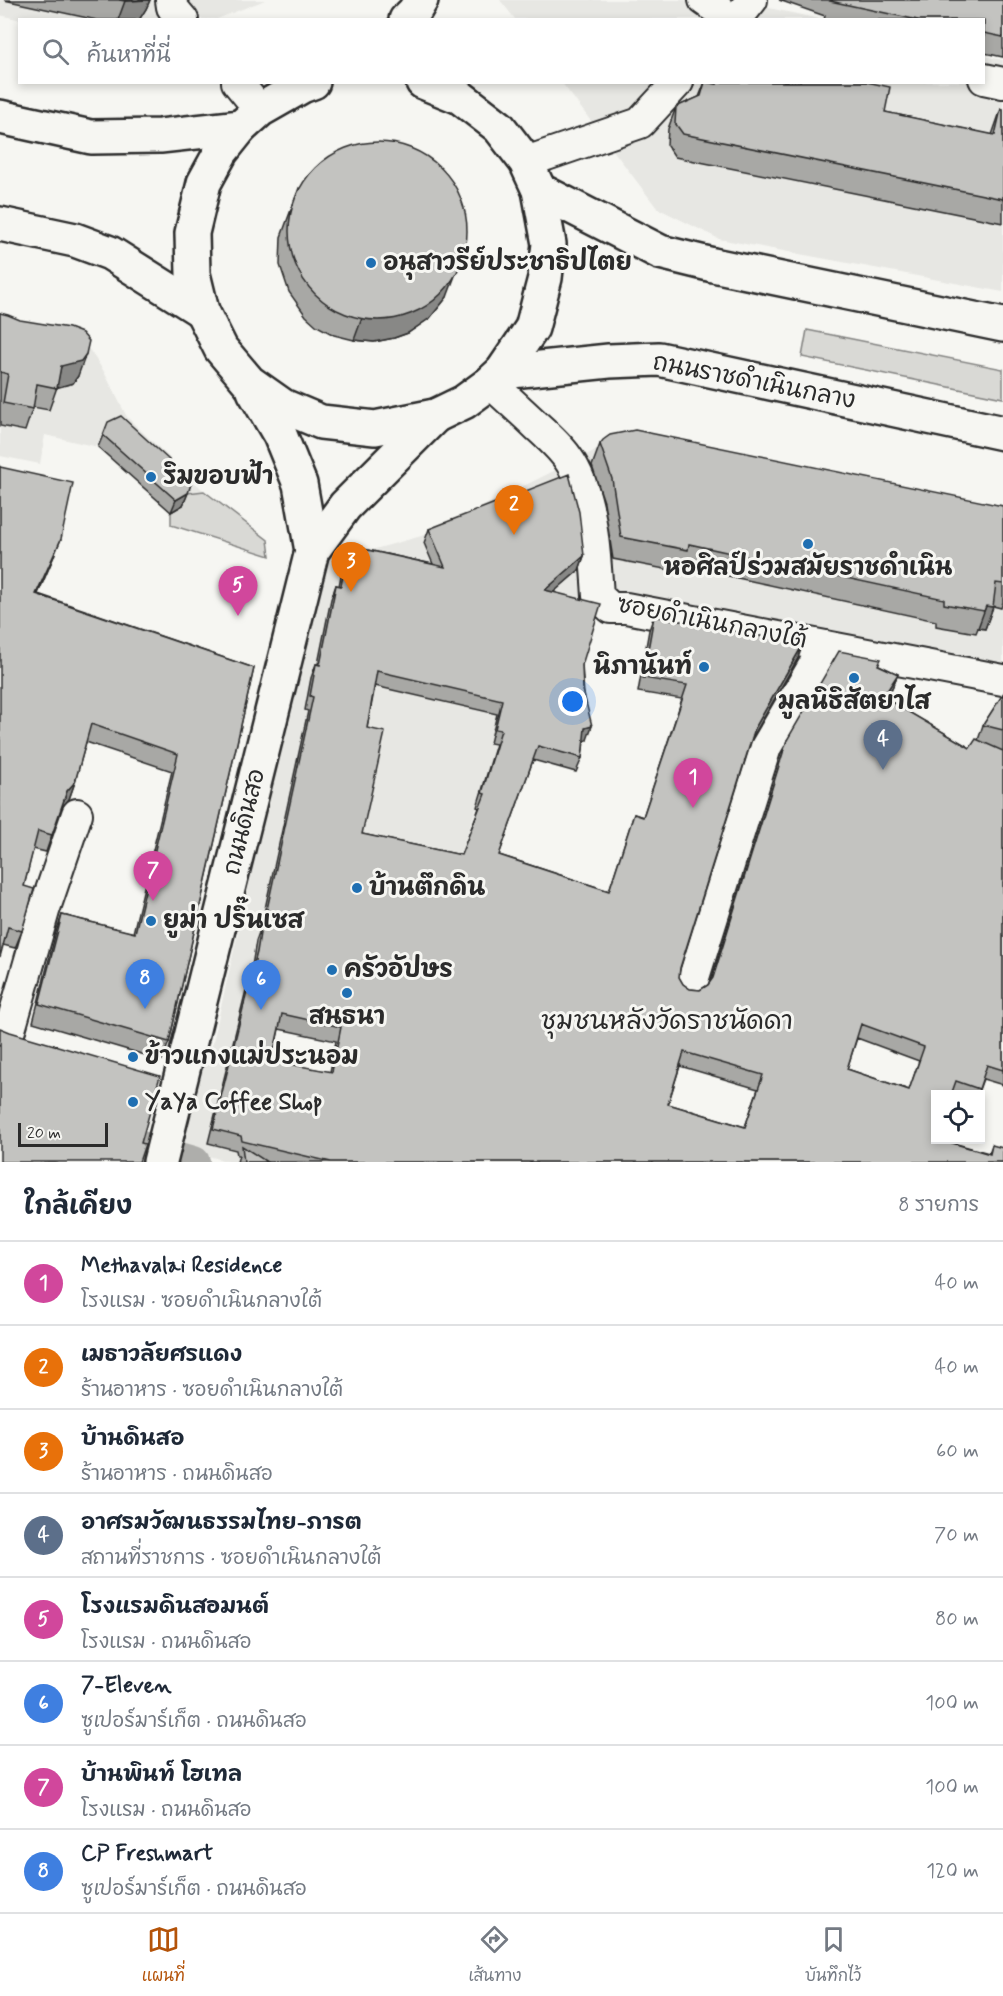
<!DOCTYPE html>
<html lang="th">
<head>
<meta charset="utf-8">
<style>
	:root { --surface:#fff; --page:#f2f2f3; --text:#1f2937; --muted:#747a83; --line:#e0e1e3; --accent:#b45309 }
	body { margin:0; font-family:Mynerve,"Playpen Sans Thai",sans-serif; background:var(--page); color:var(--text) }
	.controls { position:absolute; right:18px; bottom:18px; display:grid; overflow:hidden; border-radius:0px; box-shadow:0 3px 9px #0003 }
	.controls button { width:54px; height:54px; display:grid; place-items:center; padding:0; border:0; border-bottom:2px solid var(--line); background:var(--surface); color:var(--text); font:30px sans-serif }
	.scale { position:absolute; left:18px; bottom:15px; width:90px; box-sizing:border-box; padding-left:6px; border:3px solid #2b2b2b; border-top:0; font-size:16px; line-height:21px; white-space:nowrap; color:#2b2b2b; -webkit-text-stroke:4px #f6f6f2; paint-order:stroke }
	.you { position:absolute; left:573px; top:702px; width:21px; height:21px; margin:-15px; border:4px solid #fff; border-radius:50%; background:#1a73e8; box-shadow:0 0 0 9px #1a73e833 }
	.badge { display:grid; place-items:center; width:39px; height:39px; border-radius:50%; background:var(--accent); color:#fff; font-size:20px; font-weight:700 }
	.pin { position:absolute; translate:-50% -50px; filter:drop-shadow(0 2px 3px #0008) }
	.pin::after { content:''; position:absolute; top:32px; width:21px; height:18px; background:inherit; clip-path:polygon(0 0,100% 0,50% 100%) }
	.list { margin:0; padding:0; list-style:none }
	h2 { display:flex; justify-content:space-between; align-items:center; height:78px; margin:0; padding:0 24px; font-size:26px }
	h2 small { font-size:20px; font-weight:400; color:var(--muted) }
	.list li { display:grid; grid-template-columns:39px 1fr auto; gap:18px; align-items:center; box-sizing:border-box; height:84px; padding:0 24px; border-top:2px solid var(--line) }
	.list b { display:block; font-size:22px; white-space:nowrap }
	.list p { margin:0; font-size:20px; white-space:nowrap; color:var(--muted) }
	.list em { font-size:20px; font-style:normal; color:var(--muted) }
	.icon { flex:none; width:33px; height:33px; fill:none; stroke:currentColor; stroke-width:2; stroke-linecap:round; stroke-linejoin:round }
	.map { position:relative; flex:none; width:1003px; height:1162px; overflow:hidden }
	.search { position:absolute; background:var(--surface); box-shadow:0 3px 9px #0003; left:18px; right:18px; top:18px; height:66px; display:flex; align-items:center; gap:15px; box-sizing:border-box; padding:0 21px; border-radius:0px; color:var(--muted); font-size:22px }
	.sheet { height:750px; background:var(--surface) }
	nav { display:flex; justify-content:space-around; align-items:center; box-sizing:border-box; height:84px; border-top:2px solid var(--line); background:var(--surface); font-size:16px; color:var(--muted) }
	nav a { display:grid; justify-items:center; gap:3px }
	nav .on { color:var(--accent) }
	.map>svg:first-child { display:block }
	.built { fill:#e7e7e3 }
	.green { fill:#d9d9d5; stroke:#828280; stroke-width:1.5 }
	.lines { fill:none; stroke-linecap:round; stroke-linejoin:round }
	.canal { stroke:#aeaeab; stroke-width:32 }
	.minor-casing { stroke:#2b2b2b; stroke-width:34 }
	.major-casing { stroke:#2b2b2b; stroke-width:38 }
	.minor { stroke:#f6f6f2; stroke-width:30 }
	.major { stroke:#f6f6f2; stroke-width:33 }
	.wall { fill:#a8a8a5; stroke:#2b2b2b; stroke-width:1.5; fill-rule:evenodd }
	.shaded-wall { fill:#888886; stroke:#2b2b2b; stroke-width:1.5 }
	.building { fill:#c3c3c0; stroke:#2b2b2b; stroke-width:1.5; fill-rule:evenodd }
	.poi-dot { fill:#1f6fb2; stroke:#f6f6f2; stroke-width:2 }
	.labels { text-anchor:middle; dominant-baseline:central; stroke-width:6; stroke-linejoin:round; paint-order:stroke }
	.poi-label { font-size:24px; font-weight:bold; fill:#2b2b2b; stroke:#f6f6f2; text-anchor:start }
	.street-label { font-size:24px; fill:#2b2b2b; stroke:#f6f6f2 }
	.neighbourhood-label { font-size:26px; fill:#2b2b2b; stroke:#f6f6f2 }
</style>
</head>
<body>
<div class="map">
<svg width="1003" height="1162" viewBox="0 0 1003 1162">
	<rect width="100%" height="100%" fill="#f6f6f2"/>
	<filter id="ink" filterUnits="userSpaceOnUse"><feTurbulence type="fractalNoise" baseFrequency=".0167" numOctaves="2"/><feDisplacementMap in="SourceGraphic" scale="12" xChannelSelector="R" yChannelSelector="G"/><feConvolveMatrix kernelMatrix="1 2 1 2 8 2 1 2 1" color-interpolation-filters="sRGB"/></filter>
	<g filter="url(#ink)">
		<g class="built">
			<polygon points="0,0 265,0 217,19 21,20 0,15"/>
			<polygon points="500,0 732,0 820,19 515,19"/>
			<polygon points="984,56 1003,60 1003,292 719,239 657,208 562,83 984,82"/>
			<polygon points="0,317 87,346 103,370 127,417 204,491 188,493 183,505 98,447 45,435 40,464 0,456"/>
			<polygon points="643,445 1003,519 1003,669 610,601 525,595 513,639 493,758 408,1012 291,984 265,1070 527,1162 229,1162 172,1145 195,1056 209,1059 324,557 375,549 425,535 596,450"/>
		</g>
		<g class="green">
			<polygon points="807,330 1003,369 1003,398 802,357"/>
			<polygon points="204,491 268,540 270,556 171,525 171,512 183,505 188,493"/>
		</g>
		<g class="lines">
			<polyline class="canal" points="139,1146 194,1162"/>
			<g class="minor-casing">
				<g id="minor">
					<polyline points="171,0 172,7 183,20"/>
					<polyline points="704,0 732,20"/>
					<polyline points="736,20 752,0"/>
					<polyline points="984,79 1003,83"/>
					<polyline points="237,82 260,110"/>
					<polyline points="526,162 640,123 678,82"/>
					<path d="M490,383C506,397 522,412 538,427C548,436 559,446 567,457C593,492 595,553 598,596L611,608H626L1003,680"/>
					<polyline points="691,987 766,747 825,646"/>
					<polyline points="9,1033 44,911 77,814"/>
				</g>
			</g>
			<g class="major-casing">
				<g id="major">
					<polyline points="406,20 414,12 421,0"/>
					<polyline points="313,82 302,86 260,110 241,127 221,152 204,183 192,233 193,274 202,311 221,349 249,382 283,406 321,422 375,428 435,416 464,402 490,383 502,372 532,328 545,278 549,244 539,190 526,162 499,127 460,97 423,82"/>
					<polyline points="0,117 91,137 160,136 241,127"/>
					<polyline points="539,190 660,252 713,265 1003,325"/>
					<polyline points="0,224 75,240 110,253 202,311"/>
					<polyline points="502,372 609,361 659,359 1003,433"/>
					<polyline points="254,391 280,435 300,484 312,551"/>
					<polyline points="160,1162 312,551 345,506 435,416"/>
				</g>
			</g>
			<use href="#minor" class="minor"/>
			<use href="#major" class="major"/>
		</g>
		<g class="wall">
			<polygon points="4,0 150,0 146,9 139,20 97,20"/>
			<polygon points="779,0 1003,0 1003,57 984,53 984,20 824,20 825,16"/>
			<polygon points="705,82 867,82 885,112 992,135 1001,109 1003,109 1003,223 675,157 667,145 668,129 676,107 699,97"/>
			<polygon points="299,188 447,297 430,318 408,333 394,338 374,342 354,340 334,335 317,326 306,316 289,292 280,265 281,237"/>
			<polygon points="0,313 78,376 73,383 57,387 49,410 33,407 25,431 0,426"/>
			<polygon points="103,435 192,481 183,505 171,512 98,447"/>
			<polygon points="600,444 1003,506 1003,602 1001,608 993,606 985,629 978,628 976,633 936,626 936,621 682,566 680,572 613,559 604,502 592,466"/>
			<polygon points="0,467 54,556 38,594 254,668 169,1042 162,1060 33,1022 56,932 62,915 133,933 172,771 86,742 75,782 69,799 61,808 46,852 33,849 24,886 22,931 15,948 3,945"/>
			<path d="M429,529L584,556L579,570L553,592L582,665L587,740L584,741L582,758L576,772L533,760L499,855L609,891L634,814L643,817L682,699L638,692L649,630L654,616L798,658L751,739L680,968L679,977L683,984L690,989L700,990L708,985L711,981L787,740L879,665L898,674L892,688L886,699L970,748L978,740L983,725L1003,694V1085L983,1079L977,1095H936L935,1138L989,1153L992,1145L1003,1162H237L239,1155H237L236,1150L208,1143L252,966L256,941L261,927L308,711L305,710L311,678L316,664H318L331,599L336,585L339,586L344,560L349,546L433,564L424,543ZM375,686L497,714L490,743L496,744L477,807L479,808L461,855L362,834L367,728ZM279,1029L336,1041L330,1072L272,1061ZM857,1038L919,1061L909,1090L847,1069ZM680,1066L758,1089L745,1127L668,1104Z"/>
		</g>
		<g class="shaded-wall">
			<polygon points="150,0 146,9 139,20 118,20 125,1"/>
			<polygon points="465,249 447,297 430,318 408,333 394,338 374,342 354,340 362,318"/>
			<polygon points="86,354 78,376 73,383 56,388 61,366"/>
			<polygon points="188,493 183,505 171,512 176,500"/>
			<polygon points="61,539 54,556 30,611 36,594"/>
			<polygon points="584,556 579,570 540,604 545,590"/>
			<polygon points="986,606 993,607 985,629 978,628"/>
			<polygon points="803,644 798,658 750,742 755,728"/>
			<polygon points="898,674 892,688 878,711 883,697"/>
			<polygon points="592,726 587,740 580,742 585,728"/>
			<polygon points="75,782 69,799 61,808 67,791"/>
		</g>
		<g class="building">
			<polygon points="119,0 145,0 125,1"/>
			<polygon points="831,0 1003,0 1003,37 984,33 984,20 918,20 830,1"/>
			<polygon points="705,82 717,84 717,82 867,82 890,87 885,112 995,135 1001,109 1003,109 1003,199 683,134 675,123 676,107 701,96"/>
			<circle cx="378" cy="231" r="89"/>
			<polygon points="0,313 8,315 20,320 69,328 82,333 89,341 86,354 81,361 61,366 57,388 37,384 33,409 3,403 8,374 0,372"/>
			<polygon points="121,416 192,481 188,493 176,500 103,435 108,422"/>
			<polygon points="635,430 1003,506 1003,584 996,583 993,607 986,606 984,611 944,604 944,599 689,544 688,550 621,537 612,479 600,444 603,440 610,435"/>
			<polygon points="0,467 73,483 61,539 36,594 254,668 169,1042 39,1004 62,915 135,933 178,754 91,724 75,782 67,791 52,835 38,831 24,886 34,889 22,931 8,927 0,957"/>
			<path d="M569,474L579,512L584,556L545,590L601,604L582,665L583,690L592,726L585,728L582,758L538,746L499,855L609,891L634,814L643,817L687,685L643,678L654,616L803,644L755,728L680,968L679,977L683,984L690,989L700,990L708,985L713,978L787,740L839,651L881,659L878,665L898,674L883,697L970,748L976,739L1003,751V1070L987,1065L979,1089L956,1081L951,1095H936L935,1138L936,1140H942L990,1154L992,1145L1003,1148V1162H331L242,1141L241,1136L213,1129L257,952L261,927L263,928L313,697L310,696L316,664L320,665L336,585L341,586L349,546L445,567L429,529ZM377,671L502,700L495,729L501,730L482,793L485,794L461,855L362,834L385,732L367,728ZM282,1014L341,1027L332,1072L272,1061ZM861,1024L924,1047L909,1090L847,1069ZM684,1052L763,1075L745,1127L668,1104Z"/>
			<polygon points="1003,694 1003,730 983,725"/>
			<polygon points="0,1028 10,1032 160,1076 141,1143 145,1144 139,1162 0,1162"/>
			<polygon points="242,1146 267,1162 244,1162"/>
		</g>
	</g>
	<g class="poi-dot">
		<circle cx="371" cy="263" r="6"/>
		<circle cx="151" cy="477" r="6"/>
		<circle cx="808" cy="544" r="6"/>
		<circle cx="704" cy="667" r="6"/>
		<circle cx="854" cy="678" r="6"/>
		<circle cx="357" cy="888" r="6"/>
		<circle cx="151" cy="921" r="6"/>
		<circle cx="332" cy="970" r="6"/>
		<circle cx="347" cy="993" r="6"/>
		<circle cx="133" cy="1057" r="6"/>
		<circle cx="133" cy="1102" r="6"/>
	</g>
	<g class="labels">
		<g class="poi-label">
			<text x="383" y="263">อนุสาวรีย์ประชาธิปไตย</text>
			<text x="163" y="477">ริมขอบฟ้า</text>
			<text x="808" y="568" text-anchor="middle">หอศิลป์ร่วมสมัยราชดำเนิน</text>
			<text x="692" y="667" text-anchor="end">นิภานันท์</text>
			<text x="854" y="702" text-anchor="middle">มูลนิธิสัตยาไส</text>
			<text x="369" y="888">บ้านตึกดิน</text>
			<text x="163" y="921">ยูม่า ปริ๊นเซส</text>
			<text x="344" y="970">ครัวอัปษร</text>
			<text x="347" y="1017" text-anchor="middle">สนธนา</text>
			<text x="145" y="1057">ข้าวแกงแม่ประนอม</text>
			<text x="145" y="1102">YaYa Coffee Shop</text>
		</g>
		<g class="street-label">
			<text transform="translate(754 382) rotate(11)">ถนนราชดำเนินกลาง</text>
			<text transform="translate(712 623) rotate(11)">ซอยดำเนินกลางใต้</text>
			<text transform="translate(245 822) rotate(-76)">ถนนดินสอ</text>
		</g>
		<g class="neighbourhood-label">
			<text x="667" y="1022">ชุมชนหลังวัดราชนัดดา</text>
		</g>
	</g>
</svg>
<div class="controls">
<button><svg class="icon" aria-label="locate" viewBox="0 0 24 24"><circle cx="12" cy="12" r="6"/><path d="M12 2v4M12 18v4M2 12h4M18 12h4"/></svg></button>
</div>
<div class="scale">20 m</div>
<div class="you"></div>
<div class="pin badge" style="left:693px;top:808px;background:#d1479c">1</div>
<div class="pin badge" style="left:514px;top:535px;background:#e8710a">2</div>
<div class="pin badge" style="left:351px;top:592px;background:#e8710a">3</div>
<div class="pin badge" style="left:883px;top:770px;background:#5c6f8a">4</div>
<div class="pin badge" style="left:238px;top:616px;background:#d1479c">5</div>
<div class="pin badge" style="left:261px;top:1010px;background:#3f7fe0">6</div>
<div class="pin badge" style="left:153px;top:901px;background:#d1479c">7</div>
<div class="pin badge" style="left:145px;top:1009px;background:#3f7fe0">8</div>
<div class="search"><svg class="icon" aria-label="search" viewBox="0 0 24 24"><circle cx="10" cy="10" r="6"/><path d="M15 15l6 6"/></svg>ค้นหาที่นี่</div>
</div>
<section class="sheet">
<h2>ใกล้เคียง<small>8 รายการ</small></h2>
<ul class="list">
<li><span class="badge" style="background:#d1479c">1</span><div><b>Methavalai Residence</b><p>โรงแรม · ซอยดำเนินกลางใต้</p></div><em>40 m</em></li>
<li><span class="badge" style="background:#e8710a">2</span><div><b>เมธาวลัยศรแดง</b><p>ร้านอาหาร · ซอยดำเนินกลางใต้</p></div><em>40 m</em></li>
<li><span class="badge" style="background:#e8710a">3</span><div><b>บ้านดินสอ</b><p>ร้านอาหาร · ถนนดินสอ</p></div><em>60 m</em></li>
<li><span class="badge" style="background:#5c6f8a">4</span><div><b>อาศรมวัฒนธรรมไทย-ภารต</b><p>สถานที่ราชการ · ซอยดำเนินกลางใต้</p></div><em>70 m</em></li>
<li><span class="badge" style="background:#d1479c">5</span><div><b>โรงแรมดินสอมนต์</b><p>โรงแรม · ถนนดินสอ</p></div><em>80 m</em></li>
<li><span class="badge" style="background:#3f7fe0">6</span><div><b>7-Eleven</b><p>ซูเปอร์มาร์เก็ต · ถนนดินสอ</p></div><em>100 m</em></li>
<li><span class="badge" style="background:#d1479c">7</span><div><b>บ้านพินท์ โฮเทล</b><p>โรงแรม · ถนนดินสอ</p></div><em>100 m</em></li>
<li><span class="badge" style="background:#3f7fe0">8</span><div><b>CP Freshmart</b><p>ซูเปอร์มาร์เก็ต · ถนนดินสอ</p></div><em>120 m</em></li>
</ul>
</section>
<nav>
<a class="on"><svg class="icon" aria-label="map" viewBox="0 0 24 24"><path d="M3 6l6-2 6 2 6-2v14l-6 2-6-2-6 2zM9 4v14M15 6v14"/></svg>แผนที่</a>
<a><svg class="icon" aria-label="directions" viewBox="0 0 24 24"><path d="M12 3l9 9-9 9-9-9zM9 14v-3h6M13 9l2 2-2 2"/></svg>เส้นทาง</a>
<a><svg class="icon" aria-label="saved" viewBox="0 0 24 24"><path d="M7 4h10v16l-5-4-5 4z"/></svg>บันทึกไว้</a>
</nav>
</body>
</html>
